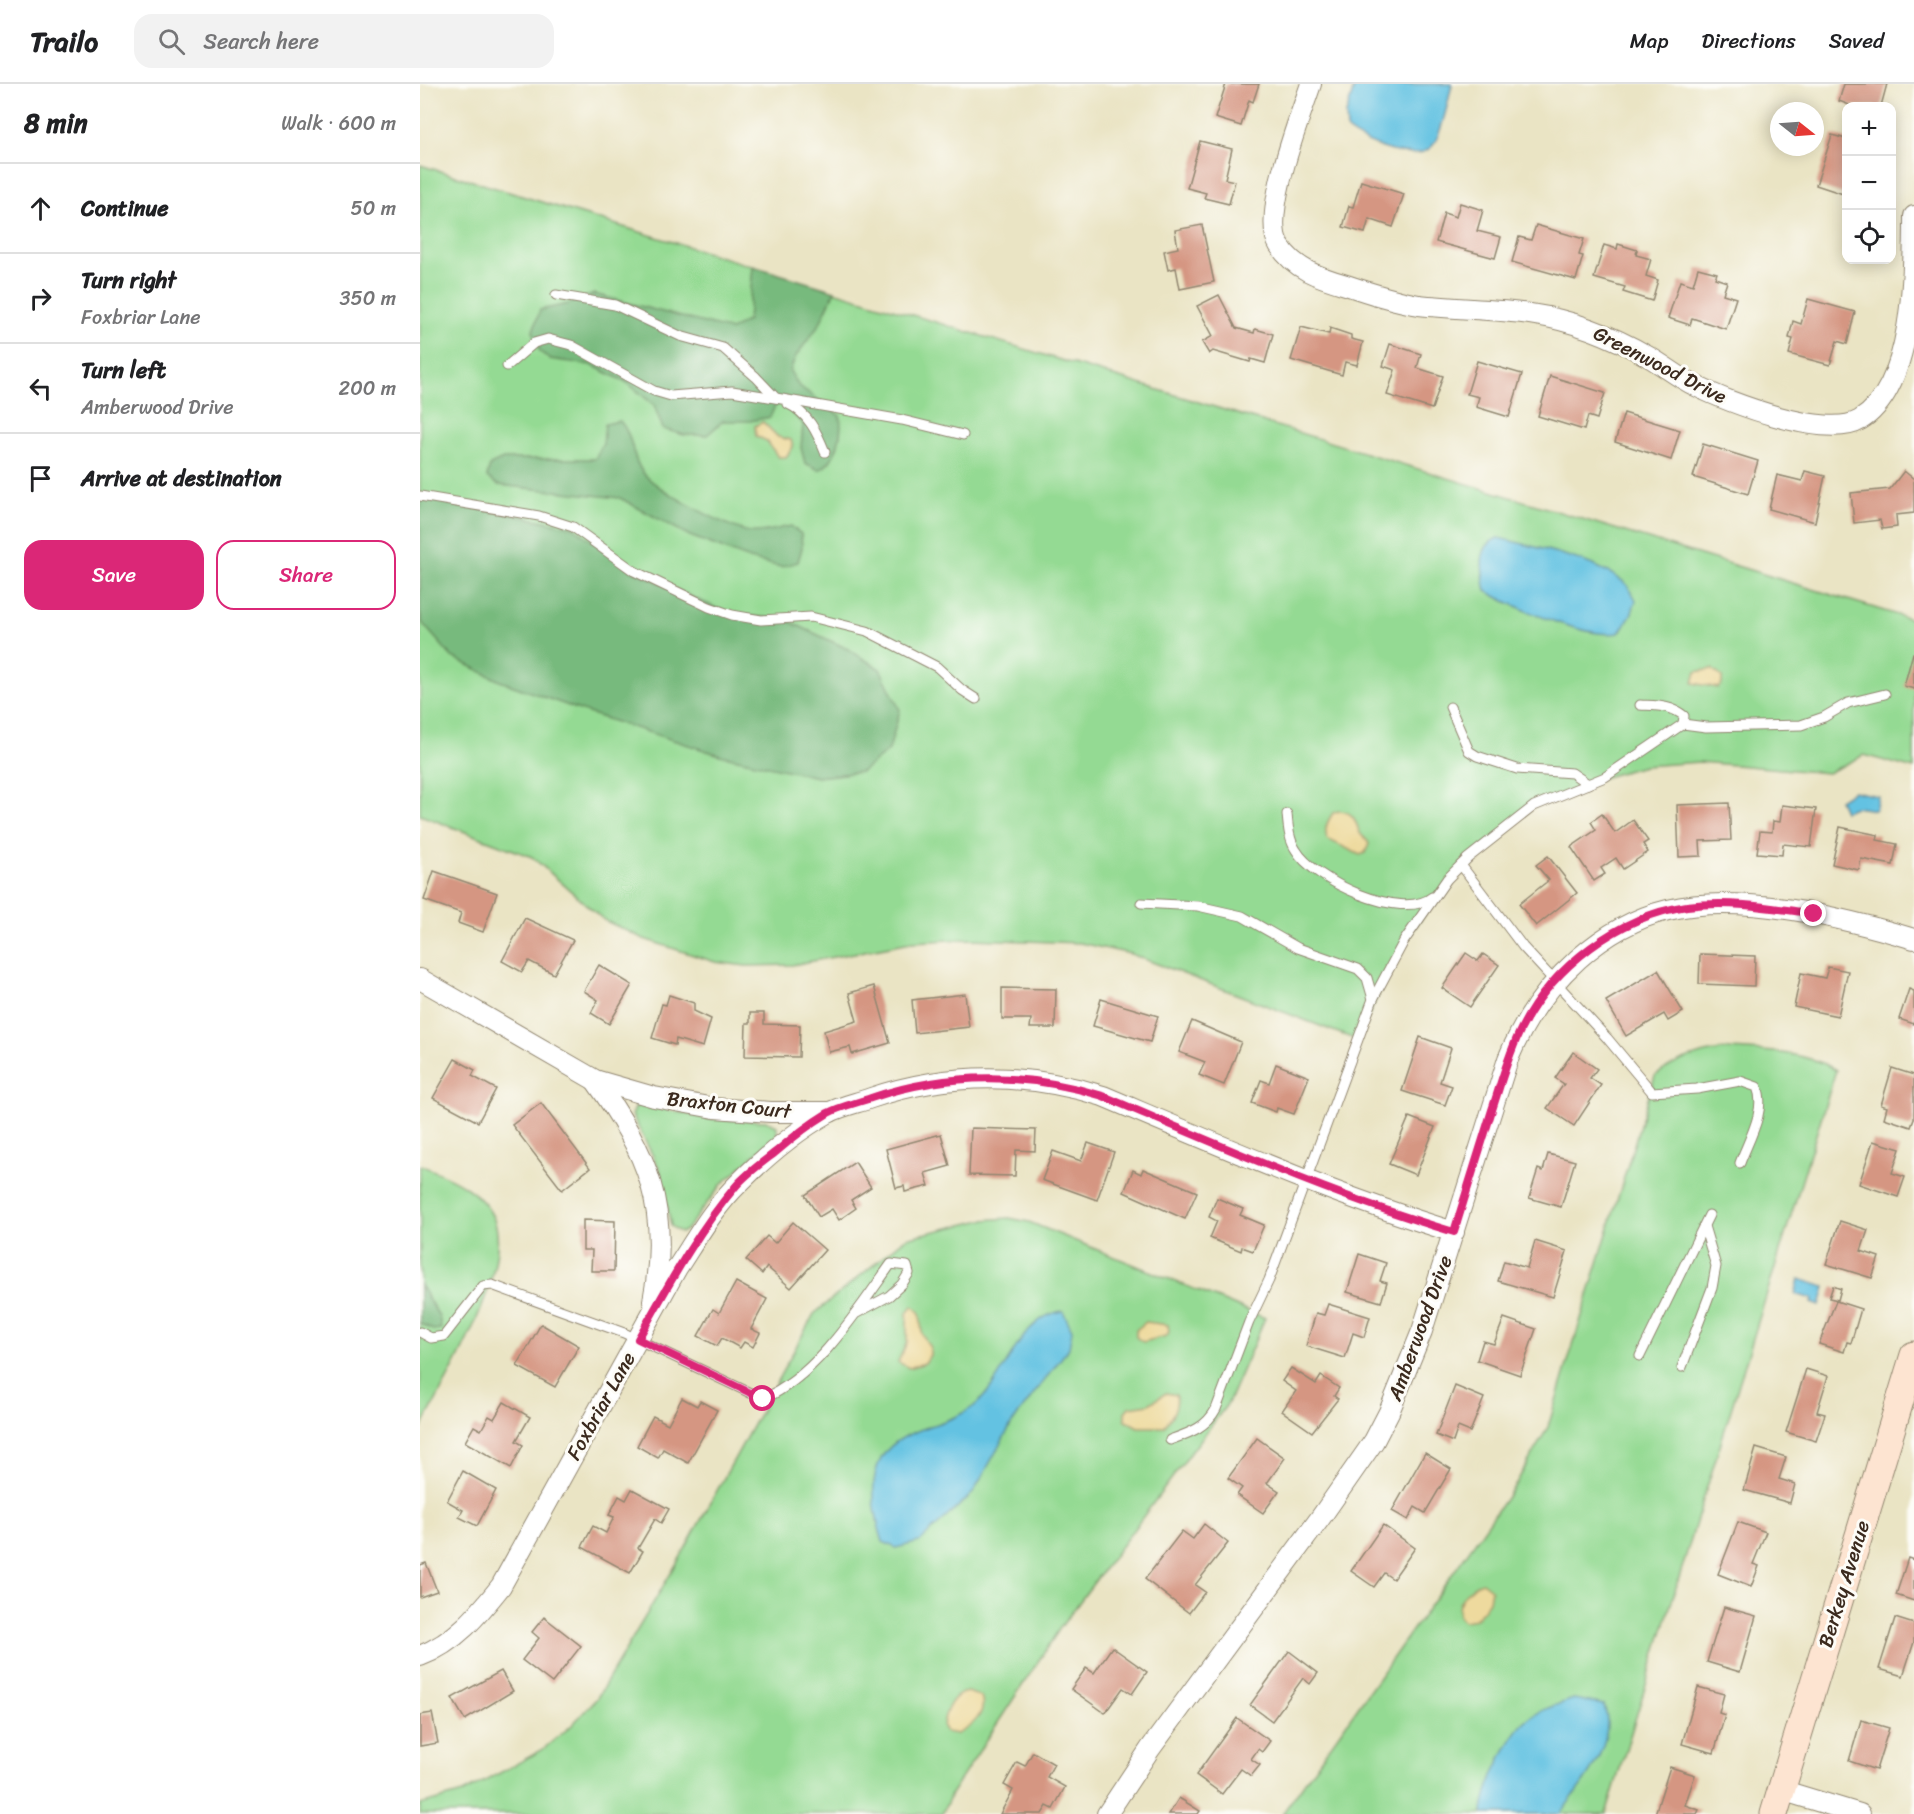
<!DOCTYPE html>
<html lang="en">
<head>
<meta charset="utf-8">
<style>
	:root { --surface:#fff; --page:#f2f2f2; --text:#202124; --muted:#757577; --line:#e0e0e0; --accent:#db2777 }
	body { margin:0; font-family:Sriracha,sans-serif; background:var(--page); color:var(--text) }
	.controls { position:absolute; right:18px; top:18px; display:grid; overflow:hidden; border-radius:12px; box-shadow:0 3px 15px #0003 }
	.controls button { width:54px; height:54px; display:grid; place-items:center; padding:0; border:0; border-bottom:2px solid var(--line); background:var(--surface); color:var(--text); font:30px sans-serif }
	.compass { position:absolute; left:1350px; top:18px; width:54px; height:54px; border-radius:50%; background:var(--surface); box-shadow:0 3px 15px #0003; rotate:107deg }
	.stop { position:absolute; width:18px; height:18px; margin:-14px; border:4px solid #db2777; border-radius:50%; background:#fff }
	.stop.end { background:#db2777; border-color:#fff; box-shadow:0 2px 6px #0008 }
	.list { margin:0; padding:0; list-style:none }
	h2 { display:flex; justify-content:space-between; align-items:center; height:78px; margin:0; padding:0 24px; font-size:26px }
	h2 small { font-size:20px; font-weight:400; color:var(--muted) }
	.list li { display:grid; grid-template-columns:39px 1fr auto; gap:18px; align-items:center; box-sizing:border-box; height:90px; padding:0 24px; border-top:2px solid var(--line) }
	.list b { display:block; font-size:22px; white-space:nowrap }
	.list p { margin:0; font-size:20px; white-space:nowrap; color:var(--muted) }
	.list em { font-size:20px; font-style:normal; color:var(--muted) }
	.actions { display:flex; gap:12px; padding:18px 24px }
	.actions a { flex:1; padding:14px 0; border:2px solid var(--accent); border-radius:18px; text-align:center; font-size:21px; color:var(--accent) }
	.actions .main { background:var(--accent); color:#fff }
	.icon { flex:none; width:33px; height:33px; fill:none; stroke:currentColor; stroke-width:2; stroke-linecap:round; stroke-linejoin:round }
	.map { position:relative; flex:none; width:1494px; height:1730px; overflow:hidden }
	header { display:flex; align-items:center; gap:36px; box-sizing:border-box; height:84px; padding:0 30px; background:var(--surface); border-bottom:2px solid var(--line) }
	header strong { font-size:28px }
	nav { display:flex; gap:33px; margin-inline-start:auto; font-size:21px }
	.search { width:420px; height:54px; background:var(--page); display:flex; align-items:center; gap:15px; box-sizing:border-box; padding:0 21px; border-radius:18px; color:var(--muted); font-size:22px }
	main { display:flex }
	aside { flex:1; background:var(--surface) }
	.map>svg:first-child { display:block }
	.green { fill:#94da93; stroke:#688258; stroke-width:1.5 }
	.forest { fill:#77ba7d; stroke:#59724e; stroke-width:1.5 }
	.sand { fill:#eeda9e; stroke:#94825e; stroke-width:1.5 }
	.water { fill:#64c2e2; stroke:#507680; stroke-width:1.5 }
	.building { fill:#d59682 }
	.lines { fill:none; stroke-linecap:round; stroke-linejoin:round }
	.lane-casing { stroke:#928771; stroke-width:11 }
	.street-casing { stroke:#928771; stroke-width:22 }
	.secondary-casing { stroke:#928771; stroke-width:29 }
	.lane { stroke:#fff; stroke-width:9 }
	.street { stroke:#fff; stroke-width:20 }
	.secondary { stroke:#fde4d1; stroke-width:27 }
	.route { stroke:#db2777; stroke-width:8 }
	.labels { text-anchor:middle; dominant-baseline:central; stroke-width:6; stroke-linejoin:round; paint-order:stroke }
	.street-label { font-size:20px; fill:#3b2a1e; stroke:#fdfcf7 }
</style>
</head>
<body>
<header>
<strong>Trailo</strong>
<div class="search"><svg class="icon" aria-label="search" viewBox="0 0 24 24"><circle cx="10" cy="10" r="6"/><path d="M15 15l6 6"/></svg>Search here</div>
<nav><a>Map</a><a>Directions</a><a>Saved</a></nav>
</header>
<main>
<aside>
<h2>8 min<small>Walk · 600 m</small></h2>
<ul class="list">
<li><svg class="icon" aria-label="ahead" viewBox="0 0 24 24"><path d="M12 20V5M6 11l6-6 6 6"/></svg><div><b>Continue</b></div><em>50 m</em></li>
<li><svg class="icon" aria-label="right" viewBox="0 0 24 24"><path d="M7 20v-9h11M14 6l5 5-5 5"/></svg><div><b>Turn right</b><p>Foxbriar Lane</p></div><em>350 m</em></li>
<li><svg class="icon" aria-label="left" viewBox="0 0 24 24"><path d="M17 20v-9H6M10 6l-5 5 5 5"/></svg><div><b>Turn left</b><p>Amberwood Drive</p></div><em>200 m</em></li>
<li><svg class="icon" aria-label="arrive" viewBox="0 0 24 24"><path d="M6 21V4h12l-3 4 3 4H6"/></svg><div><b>Arrive at destination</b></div></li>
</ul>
<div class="actions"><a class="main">Save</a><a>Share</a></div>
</aside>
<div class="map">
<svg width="1494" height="1730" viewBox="0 0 1494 1730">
	<rect width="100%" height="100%" fill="#fdfcf7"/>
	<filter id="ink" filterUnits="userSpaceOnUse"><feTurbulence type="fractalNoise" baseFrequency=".0167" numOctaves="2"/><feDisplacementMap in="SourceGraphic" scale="12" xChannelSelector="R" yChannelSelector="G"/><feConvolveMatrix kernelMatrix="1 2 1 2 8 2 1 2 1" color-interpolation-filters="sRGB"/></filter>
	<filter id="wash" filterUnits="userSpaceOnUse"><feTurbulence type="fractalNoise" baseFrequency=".008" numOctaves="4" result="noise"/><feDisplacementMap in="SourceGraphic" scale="24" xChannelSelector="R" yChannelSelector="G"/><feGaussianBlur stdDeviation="1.35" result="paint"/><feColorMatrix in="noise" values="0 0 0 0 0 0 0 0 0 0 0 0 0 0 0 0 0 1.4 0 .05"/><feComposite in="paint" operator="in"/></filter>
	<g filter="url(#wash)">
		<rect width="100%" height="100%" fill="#eae4c4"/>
		<g class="green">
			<polygon points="0,81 1494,536 1494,685 1444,671 1408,689 1279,678 1224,682 1185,693 1114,722 1048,774 984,857 937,956 711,870 660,859 551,855 491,858 372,881 326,882 295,878 224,855 184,836 112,773 0,731"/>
			<path d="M1308,965C1344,967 1384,967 1416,986L1186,1730H862L1094,1403L1128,1343L1235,992C1258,975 1280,969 1308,965Z"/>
			<polygon points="217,1020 292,1035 346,1037 357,1042 357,1051 302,1100 266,1146 261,1149 251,1142 240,1086 212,1031"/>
			<path d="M0,1081C27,1092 60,1105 73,1133C96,1183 24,1300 0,1346Z"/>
			<polygon points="589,1134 609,1138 845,1234 808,1319 640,1544 531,1710 522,1730 0,1730 0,1721 43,1709 122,1666 151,1642 177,1614 260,1474 394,1230 486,1154 563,1136"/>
		</g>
		<g class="forest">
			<path d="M333,182L415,207L399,241L376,272L370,287L378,301L420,332C423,350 417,378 399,386L385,379L381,364L383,340L362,319L355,322L350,333L330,337H303L287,351H264L243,345L234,321L206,298L171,281L130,275L120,268L113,247L120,226L148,220L174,210L311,246L328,236Z"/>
			<path d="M200,337C214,352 211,375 224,390C239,407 308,444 330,448C342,450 359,444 371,442L381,450L382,464L378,478L361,483L330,475L270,452L200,414L78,401L67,393L70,381L83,375H175L183,360L185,340Z"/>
			<polygon points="0,412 153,443 214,487 312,531 364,535 428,565 460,585 480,626 469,666 441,688 397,693 300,671 168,629 80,597 32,573 3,540 0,529"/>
			<polygon points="0,1201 19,1232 21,1245 13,1246 0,1239"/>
		</g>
		<g class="sand">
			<polygon points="343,338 358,353 371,356 373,363 366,373 358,373 347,357 336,352 335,342"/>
			<polygon points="1292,585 1302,593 1302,600 1298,604 1273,599 1276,588"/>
			<path d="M919,727C934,728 935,736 939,747C941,753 947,754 949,760L945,769L940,771L907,755C904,744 907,738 913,729Z"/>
			<polygon points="493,1222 500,1229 502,1250 510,1264 510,1271 505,1279 489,1284 478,1278 487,1258 487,1229"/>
			<polygon points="726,1238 748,1241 749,1248 746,1252 723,1258 716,1253 716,1246"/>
			<path d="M746,1309L756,1311C759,1323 751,1334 744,1343H718L705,1336V1328L709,1323L729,1320Z"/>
			<path d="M1062,1498L1071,1505L1069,1517L1056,1535L1044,1537C1028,1526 1048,1502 1062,1498Z"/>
			<path d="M548,1608L561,1613C568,1629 551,1643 537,1650L526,1648L523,1643C524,1629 532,1609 548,1608Z"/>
		</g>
		<g class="water">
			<path d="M935,0H1032C1028,18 1024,41 1015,58C1001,84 944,60 927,46L926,30Z"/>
			<path d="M1078,454C1112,462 1181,477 1206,500C1210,504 1213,511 1216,516L1211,531L1199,549C1167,555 1094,523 1066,507C1062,487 1056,463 1078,454Z"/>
			<polygon points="1433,707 1458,712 1455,726 1435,723 1424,727 1419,716"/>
			<polygon points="1379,1195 1405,1203 1400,1222 1392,1219 1393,1215 1375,1210"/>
			<path d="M643,1227L652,1246L649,1264L592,1339L553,1409L499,1458L476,1464L463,1458C455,1433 447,1397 462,1373C480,1343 527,1343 554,1322C586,1297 597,1233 643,1227Z"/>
			<path d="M1154,1615L1184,1621C1198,1660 1162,1700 1140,1730H1063C1063,1707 1087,1657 1103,1640C1117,1626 1136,1621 1154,1615Z"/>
		</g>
		<g id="blocks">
			<g class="building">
				<polygon points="806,0 839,0 833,18 829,16 821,42 795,34"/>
				<polygon points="1424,0 1467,0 1461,22 1432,22 1419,17"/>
				<polygon points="1412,51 1426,55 1426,111 1396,101"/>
				<polygon points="780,57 812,65 805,95 815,97 809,120 784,114 786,109 767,104"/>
				<polygon points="941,97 984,110 973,143 949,135 945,149 923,143 929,122 933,123"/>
				<polygon points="1040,119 1063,126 1057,147 1081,153 1075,174 1016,158 1024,129 1036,133"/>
				<polygon points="782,141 794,198 760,205 756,184 748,186 744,167 758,164 755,146"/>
				<polygon points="1116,141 1164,155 1159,171 1163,172 1156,196 1092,178 1099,153 1111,156"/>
				<polygon points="1198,160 1217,166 1216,171 1231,175 1226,192 1238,196 1232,217 1203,208 1205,203 1174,194 1184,161 1197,165"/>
				<polygon points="1278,184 1297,189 1295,194 1307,198 1303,210 1316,214 1306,245 1272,234 1270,241 1248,234 1260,197 1273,201"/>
				<polygon points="799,211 816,244 834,249 835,245 853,250 845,279 831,275 830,278 793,267 789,270 782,258 793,252 777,222"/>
				<polygon points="1388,215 1435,228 1427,260 1417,257 1410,281 1369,270 1373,255 1369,254 1373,237 1381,240"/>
				<polygon points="881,243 909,250 910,244 931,251 931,255 943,258 937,281 925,278 922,291 871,276"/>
				<polygon points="970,260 1001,270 997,284 1023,292 1012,325 967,311 975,286 963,282"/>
				<polygon points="1057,277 1102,290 1089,333 1056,323 1059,313 1047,310"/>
				<polygon points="1130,292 1185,309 1177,335 1168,332 1164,346 1118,332"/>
				<polygon points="1204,329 1260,346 1251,376 1195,358"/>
				<polygon points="1283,360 1338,377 1328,410 1273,393"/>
				<polygon points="1385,387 1405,392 1395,438 1349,425 1357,391 1382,397"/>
				<polygon points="1484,387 1494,395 1494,429 1476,431 1477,443 1462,445 1460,436 1434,439 1431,409 1470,405"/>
				<polygon points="1493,569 1494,569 1494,605 1484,602"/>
				<polygon points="1309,719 1311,756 1280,757 1281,772 1259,773 1257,721"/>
				<polygon points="1362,721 1396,725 1391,763 1363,760 1362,771 1337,769 1340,747 1352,748 1353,737 1360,738"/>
				<polygon points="1182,730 1195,749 1213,736 1228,757 1223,760 1228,768 1203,785 1196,774 1181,784 1185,790 1174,797 1151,763 1176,746 1171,738"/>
				<polygon points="1420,743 1458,751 1457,756 1477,760 1473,781 1441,775 1439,786 1412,780"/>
				<polygon points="1128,772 1157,809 1116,842 1099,820 1129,796 1116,781"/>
				<polygon points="14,787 77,809 63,848 38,839 41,829 4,816"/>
				<polygon points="105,834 153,856 134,890 109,877 102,888 82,877"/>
				<polygon points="1046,869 1058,877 1063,870 1079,881 1050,923 1022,904"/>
				<polygon points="1280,870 1335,872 1334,902 1279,900"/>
				<polygon points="179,881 212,901 189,940 171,929 178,916 164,907"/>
				<polygon points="1408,883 1428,887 1418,932 1374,923 1381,889 1405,894"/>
				<polygon points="1238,886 1263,928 1248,937 1244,930 1206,952 1186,917"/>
				<polygon points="454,902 470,959 432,970 430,963 409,968 404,947 437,937 429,909"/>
				<polygon points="582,904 636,905 635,944 610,944 611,935 582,935"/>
				<polygon points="1489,905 1494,907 1494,940 1479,935"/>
				<polygon points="545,910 549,943 495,949 492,916"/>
				<polygon points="249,911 274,919 274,927 291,935 283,963 256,955 255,961 232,954 242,920 246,921"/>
				<polygon points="681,915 738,932 730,958 673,942"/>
				<polygon points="330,929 344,929 344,940 380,941 379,973 325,972 326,939 330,939"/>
				<polygon points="772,937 821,958 804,1001 779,991 785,978 759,968"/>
				<polygon points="1000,953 1031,964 1020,998 1032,1002 1025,1021 982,1007"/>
				<polygon points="1153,968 1177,985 1170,994 1181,1001 1154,1042 1127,1024 1144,1000 1135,994"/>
				<polygon points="35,975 55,986 52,992 76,1005 58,1038 13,1014"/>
				<polygon points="856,980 889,993 874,1030 857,1024 856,1028 832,1019 841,996 849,999"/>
				<polygon points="1472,984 1494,991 1494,1035 1491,1043 1464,1034 1467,1023 1461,1021"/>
				<polygon points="121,1019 170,1084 142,1106 92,1041"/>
				<polygon points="989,1033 1015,1043 996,1091 969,1080"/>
				<polygon points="551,1044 616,1046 615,1067 596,1066 595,1092 549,1091"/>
				<polygon points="521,1050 530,1082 505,1089 509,1102 485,1108 484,1102 476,1104 466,1065"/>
				<polygon points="1453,1057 1480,1065 1472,1089 1485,1093 1478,1113 1439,1100"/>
				<polygon points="668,1059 694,1068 677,1116 622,1096 633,1067 661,1077"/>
				<polygon points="1128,1070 1155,1077 1141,1123 1109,1114 1118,1085 1123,1087"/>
				<polygon points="435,1078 451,1103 431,1116 436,1124 419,1136 412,1125 399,1133 385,1111"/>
				<polygon points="723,1085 777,1108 765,1135 704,1108 713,1086 721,1090"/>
				<polygon points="797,1114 823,1125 820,1131 844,1141 833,1167 822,1163 821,1167 790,1154 797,1137 789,1133"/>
				<polygon points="163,1136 195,1137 194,1187 171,1187 172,1166 163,1166"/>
				<polygon points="1420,1137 1448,1146 1441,1167 1459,1173 1452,1194 1406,1180"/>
				<polygon points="373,1138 405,1166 371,1204 347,1183 342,1190 326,1176 347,1152 355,1159"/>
				<polygon points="1115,1157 1147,1167 1133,1213 1078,1197 1084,1177 1107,1184"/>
				<polygon points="939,1170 966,1179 960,1197 967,1199 961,1218 927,1208"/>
				<polygon points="316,1198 347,1215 331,1245 340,1249 333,1263 324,1258 320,1264 302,1254 297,1262 278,1252 293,1225 299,1229"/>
				<polygon points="1413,1202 1421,1205 1418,1216 1409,1214"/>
				<polygon points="1416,1217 1441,1225 1431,1259 1427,1258 1424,1268 1399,1260"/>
				<polygon points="908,1220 950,1233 944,1253 933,1249 925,1274 886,1262 896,1229 904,1231"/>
				<polygon points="1084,1234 1116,1245 1100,1291 1057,1276 1063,1257 1074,1260"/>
				<polygon points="121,1240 159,1262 135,1303 97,1282"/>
				<polygon points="871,1284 896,1300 901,1292 919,1304 914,1312 918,1315 892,1348 862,1327 876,1307 862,1297"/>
				<polygon points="1386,1285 1408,1292 1397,1328 1405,1330 1396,1357 1366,1348"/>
				<polygon points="1035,1302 1064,1314 1050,1348 1038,1343 1033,1358 1016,1351"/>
				<polygon points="262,1314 277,1322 280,1317 297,1326 268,1379 243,1365 238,1374 217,1362 233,1332 248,1340"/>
				<polygon points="84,1318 110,1333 96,1357 103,1361 91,1384 45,1358 54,1342 61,1346 69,1332 74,1335"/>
				<polygon points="837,1354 865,1374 847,1399 859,1407 843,1429 817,1411 822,1404 808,1394"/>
				<polygon points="1336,1364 1366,1373 1359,1395 1375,1400 1370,1419 1324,1406"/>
				<polygon points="1005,1369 1031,1385 1005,1429 995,1423 988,1436 972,1427"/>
				<polygon points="43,1387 76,1406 57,1442 39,1433 43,1426 27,1417"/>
				<polygon points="212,1405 249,1425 241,1439 235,1435 218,1464 223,1467 210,1489 162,1463 173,1442 186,1449 194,1433 189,1431 199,1412 206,1416"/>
				<polygon points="1318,1438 1346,1448 1333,1480 1339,1482 1331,1503 1298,1490"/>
				<polygon points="784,1440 808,1459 775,1501 785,1508 769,1529 725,1495 762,1447 773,1455"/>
				<polygon points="963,1441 995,1464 973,1495 964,1489 954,1503 931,1487"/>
				<polygon points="1488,1474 1494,1476 1494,1517 1476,1511"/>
				<polygon points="6,1479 17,1507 0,1513 0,1481"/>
				<polygon points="1304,1523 1336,1532 1320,1588 1287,1578"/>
				<polygon points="124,1533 161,1562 132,1599 102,1576 119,1554 112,1548"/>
				<polygon points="1475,1534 1494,1540 1494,1558 1483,1592 1459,1585"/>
				<polygon points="692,1563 727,1588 712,1610 703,1604 685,1629 651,1605 666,1584 674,1589"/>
				<polygon points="869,1567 898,1589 890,1600 883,1594 852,1637 830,1621"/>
				<polygon points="81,1587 93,1607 45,1636 32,1614"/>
				<polygon points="1278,1603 1304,1610 1299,1629 1305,1631 1294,1669 1262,1660"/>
				<polygon points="12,1629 18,1659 0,1662 0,1631"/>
				<polygon points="817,1634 850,1657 842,1668 838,1665 831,1675 840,1681 831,1692 821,1685 802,1710 776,1691"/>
				<polygon points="1441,1636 1469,1644 1456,1686 1429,1677"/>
				<polygon points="613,1668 634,1680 627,1693 645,1703 633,1725 627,1722 622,1730 580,1730 593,1706 584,1701 597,1678 605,1682"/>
				<polygon points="1250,1683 1275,1691 1265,1721 1279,1726 1277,1730 1235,1730"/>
				<polygon points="759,1714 780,1727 778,1730 749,1730"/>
			</g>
		</g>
	</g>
	<g filter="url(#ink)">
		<use href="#blocks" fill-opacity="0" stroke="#928771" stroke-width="1.5"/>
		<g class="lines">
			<g class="lane-casing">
				<g id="lane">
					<polyline points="136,211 195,221 260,252 303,264 336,293 356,314 482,336 543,351"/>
					<polyline points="87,282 114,259 128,255 151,261 234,307 251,312 312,307 355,314"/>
					<path d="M368,320C388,329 397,348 405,368"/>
					<polyline points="0,412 119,432 153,443 214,487 289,523 312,531 341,536 391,533 447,547 517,583 542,606 556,615"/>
					<path d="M1220,621C1236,622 1251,621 1264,632L1263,640"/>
					<polyline points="1030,623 1049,667 1057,672 1097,685 1152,689 1168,700"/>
					<path d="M867,730C868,742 869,756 876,766C893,796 982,838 1012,813"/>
					<path d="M1041,781L1103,863L1187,954L1232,1008L1277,1005L1320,997L1337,1003C1347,1026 1328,1057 1320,1079"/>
					<polyline points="721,819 778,822 822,832 878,864 938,885 947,894 953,915"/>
					<path d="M0,1248L11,1254L24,1252L63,1202L72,1201L204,1249L343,1315C397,1292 438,1226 471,1180L487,1182L489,1189L482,1200L469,1212L437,1229"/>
					<polyline points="1220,1272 1289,1131"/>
					<polyline points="1262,1283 1292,1204 1296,1182 1284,1142"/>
					<path d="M750,1356C769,1349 786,1344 796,1325L829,1238L849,1196L953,915L984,857L1027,795L1048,774L1114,722L1185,693L1263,640L1286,643L1381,641L1404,633L1428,619L1465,610"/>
				</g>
			</g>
			<g class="street-casing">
				<g id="street">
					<path d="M891,0C880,33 841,132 859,161C875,186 899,193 926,201C950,209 974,217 999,221C1036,225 1074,225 1110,230C1151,236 1193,252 1229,273C1245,282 1259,294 1276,302C1309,319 1408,356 1440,336C1494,303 1494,188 1494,132"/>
					<polyline points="0,895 175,996 234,1013 294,1024 351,1028 410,1028"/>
					<path d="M175,996C228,1070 251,1124 233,1217"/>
					<path d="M0,1572C36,1558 58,1531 81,1502L257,1184C276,1155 294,1123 319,1099C345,1073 376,1047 408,1029C421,1022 437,1019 451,1014C528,988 605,988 683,1012C799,1061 913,1111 1034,1148"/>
					<polyline points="1361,1706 1440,1730"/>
					<path d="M687,1730L730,1665L901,1433L954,1357L969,1328L1002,1247L1088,975C1104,936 1127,903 1158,875C1184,852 1214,834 1248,826C1321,808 1424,834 1494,855"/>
				</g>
			</g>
			<g class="secondary-casing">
				<polyline id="secondary" points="1354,1730 1494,1271"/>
			</g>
			<use href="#lane" class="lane"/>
			<use href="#street" class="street"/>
			<use href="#secondary" class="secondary"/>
		</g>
	</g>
	<g class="lines" filter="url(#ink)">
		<path class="route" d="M343,1315L218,1255C248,1202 276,1149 316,1102C327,1089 343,1078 357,1067C373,1053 390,1040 408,1029C421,1022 437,1019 451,1014C528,988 605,988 683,1012C799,1061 913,1112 1034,1148C1047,1107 1059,1067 1072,1026C1081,999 1088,971 1101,945C1132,883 1199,832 1267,822C1309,816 1353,824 1394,830"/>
	</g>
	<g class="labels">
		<g class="street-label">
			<text transform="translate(1240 281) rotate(27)">Greenwood Drive</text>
			<text transform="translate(309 1021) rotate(6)">Braxton Court</text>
			<text transform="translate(1000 1244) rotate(-70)">Amberwood Drive</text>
			<text transform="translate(181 1322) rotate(-61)">Foxbriar Lane</text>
			<text transform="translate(1424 1500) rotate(-73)">Berkey Avenue</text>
		</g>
	</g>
</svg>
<div class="controls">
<button>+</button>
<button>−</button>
<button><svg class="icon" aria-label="locate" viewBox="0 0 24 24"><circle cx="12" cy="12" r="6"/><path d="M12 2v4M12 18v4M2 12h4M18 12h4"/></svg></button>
</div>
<svg class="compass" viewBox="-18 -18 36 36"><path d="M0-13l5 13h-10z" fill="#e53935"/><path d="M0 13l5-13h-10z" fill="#757577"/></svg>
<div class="stop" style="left:343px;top:1315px"></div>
<div class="stop end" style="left:1394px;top:830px"></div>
</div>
</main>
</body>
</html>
